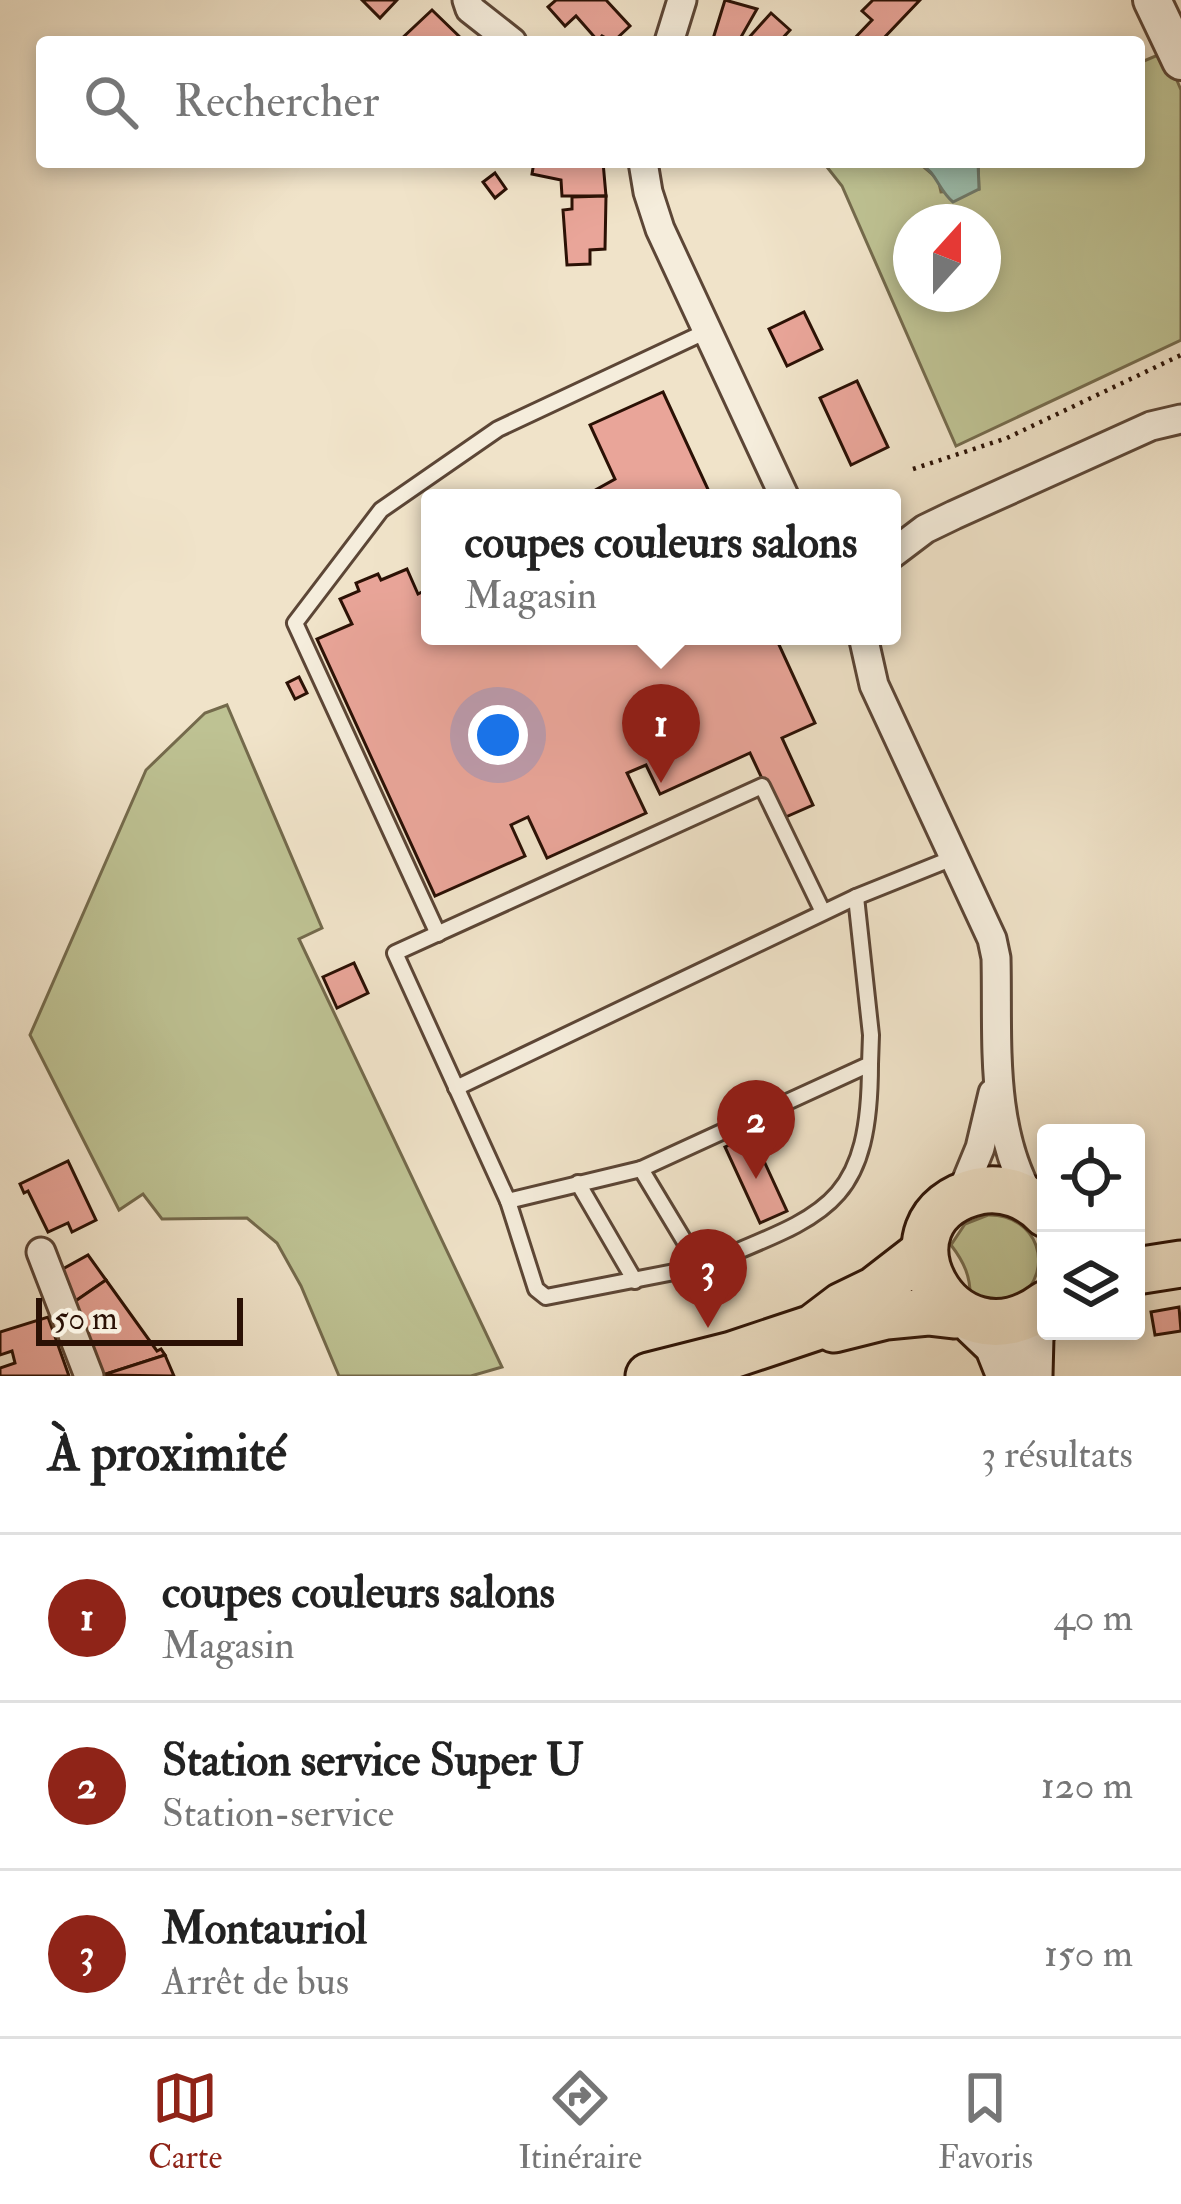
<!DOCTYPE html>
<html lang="fr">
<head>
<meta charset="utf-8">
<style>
	:root { --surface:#fff; --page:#f2f2f2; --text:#222; --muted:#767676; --line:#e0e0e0; --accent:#8f2418 }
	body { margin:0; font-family:"IM FELL Double Pica",serif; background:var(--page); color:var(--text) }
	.controls { position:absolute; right:36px; bottom:36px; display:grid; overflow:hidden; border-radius:12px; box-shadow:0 6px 18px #0003 }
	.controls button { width:108px; height:108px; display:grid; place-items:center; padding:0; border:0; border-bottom:3px solid var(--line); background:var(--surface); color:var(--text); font:60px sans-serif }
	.compass { position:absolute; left:893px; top:204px; width:108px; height:108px; border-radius:50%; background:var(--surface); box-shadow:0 6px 18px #0003; rotate:21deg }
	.scale { position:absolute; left:36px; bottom:30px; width:207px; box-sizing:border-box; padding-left:12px; border:6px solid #2b1105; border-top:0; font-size:33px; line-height:42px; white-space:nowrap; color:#2b1105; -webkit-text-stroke:9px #f5eddc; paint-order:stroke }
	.you { position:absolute; left:498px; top:735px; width:42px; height:42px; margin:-30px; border:9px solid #fff; border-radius:50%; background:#1a73e8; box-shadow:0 0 0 18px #1a73e833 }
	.badge { display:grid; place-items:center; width:78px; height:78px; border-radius:50%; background:var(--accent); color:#fff; font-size:39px; font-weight:700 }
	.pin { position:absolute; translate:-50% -99px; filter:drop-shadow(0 3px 6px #0008) }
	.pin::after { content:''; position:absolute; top:63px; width:42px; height:36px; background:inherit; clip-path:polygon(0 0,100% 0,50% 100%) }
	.popup { position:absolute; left:421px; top:489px; width:480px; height:156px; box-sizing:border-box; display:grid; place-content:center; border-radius:12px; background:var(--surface); filter:drop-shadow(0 3px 9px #0005); font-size:39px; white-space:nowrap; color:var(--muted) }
	.popup b { font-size:45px; color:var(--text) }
	.popup::after { content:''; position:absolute; left:50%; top:100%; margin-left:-24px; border:24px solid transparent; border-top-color:var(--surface) }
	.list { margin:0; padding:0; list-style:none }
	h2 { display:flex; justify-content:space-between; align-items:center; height:156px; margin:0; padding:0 48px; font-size:51px }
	h2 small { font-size:39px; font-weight:400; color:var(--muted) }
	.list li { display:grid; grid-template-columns:78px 1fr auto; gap:36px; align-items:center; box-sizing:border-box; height:168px; padding:0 48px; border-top:3px solid var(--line) }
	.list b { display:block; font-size:45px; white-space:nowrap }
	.list p { margin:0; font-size:39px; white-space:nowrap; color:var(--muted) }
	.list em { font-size:39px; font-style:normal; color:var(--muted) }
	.icon { flex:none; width:66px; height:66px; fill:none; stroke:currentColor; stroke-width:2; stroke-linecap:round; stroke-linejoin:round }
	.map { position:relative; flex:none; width:1181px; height:1376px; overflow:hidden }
	.search { position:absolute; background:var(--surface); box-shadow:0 6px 18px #0003; left:36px; right:36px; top:36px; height:132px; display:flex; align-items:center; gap:30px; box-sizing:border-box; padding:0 42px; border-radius:12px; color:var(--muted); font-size:45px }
	.sheet { height:660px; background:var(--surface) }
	nav { display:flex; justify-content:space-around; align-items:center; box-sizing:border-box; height:168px; border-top:3px solid var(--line); background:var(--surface); font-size:33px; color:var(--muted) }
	nav a { display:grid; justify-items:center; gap:6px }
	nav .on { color:var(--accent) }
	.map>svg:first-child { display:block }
	.green { fill:#bec293; stroke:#746a4c; stroke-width:3; fill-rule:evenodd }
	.water { fill:#9bbfaf; stroke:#6e796b; stroke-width:3 }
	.building { fill:#e9a599; stroke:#2b1105; stroke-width:3 }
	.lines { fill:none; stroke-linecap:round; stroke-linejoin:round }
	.service-casing { stroke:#5c4636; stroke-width:20 }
	.minor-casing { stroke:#5c4636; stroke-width:33 }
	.tertiary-casing { stroke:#5c4636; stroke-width:42 }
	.secondary-casing { stroke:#2b1105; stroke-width:45 }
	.primary-casing { stroke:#2b1105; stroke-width:51 }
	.path { stroke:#2b1105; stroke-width:4.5; stroke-dasharray:3 6; stroke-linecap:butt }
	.service { stroke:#f5eddc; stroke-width:14 }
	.minor { stroke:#f5eddc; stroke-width:27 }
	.tertiary { stroke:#f5eddc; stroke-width:36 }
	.secondary { stroke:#f5eddc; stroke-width:39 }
	.primary { stroke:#f0e3c9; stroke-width:45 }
</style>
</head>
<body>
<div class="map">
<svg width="1181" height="1376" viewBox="0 0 1181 1376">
	<rect width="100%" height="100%" fill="#f0e3c9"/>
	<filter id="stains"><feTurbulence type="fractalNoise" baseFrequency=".00167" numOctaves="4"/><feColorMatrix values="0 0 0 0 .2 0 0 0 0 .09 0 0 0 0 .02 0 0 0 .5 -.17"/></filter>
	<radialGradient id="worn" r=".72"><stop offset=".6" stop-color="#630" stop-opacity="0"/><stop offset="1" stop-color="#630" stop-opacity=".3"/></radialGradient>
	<g class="green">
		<path d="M1165,52L1181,90V340L956,446L842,186L823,162H918L938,179L941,192L979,189L978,162H1139V63ZM911,222H983V294H911Z"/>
		<polygon points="227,705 322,928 299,939 502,1367 471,1376 339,1376 301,1286 277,1243 247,1218 162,1219 143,1194 119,1210 30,1035 146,770 205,713"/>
		<path d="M988,1215C1037,1214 1057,1269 1018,1299L970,1298C971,1277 964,1262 951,1245L965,1224Z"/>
	</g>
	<path class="water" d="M918,162H978L979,189L953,202C938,190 937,172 918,162Z"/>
	<g class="building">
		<polygon points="362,0 397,0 380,18"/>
		<polygon points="556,0 606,0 630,26 613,42 602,36 598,41 576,16 565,26 548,7"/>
		<polygon points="725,0 757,9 741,37 745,42 771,13 790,30 779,42 712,42"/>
		<polygon points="873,0 920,0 880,42 851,42 872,20 862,11"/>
		<polygon points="432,10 465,42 398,42"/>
		<polygon points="534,162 603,162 606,196 562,196 561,180 532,174"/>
		<polygon points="495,173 506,189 495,198 483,182"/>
		<polygon points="606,196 605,249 590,250 590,264 567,265 563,210 572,209 572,197"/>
		<polygon points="804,312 822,349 787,366 769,329"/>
		<polygon points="857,381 888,447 851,465 820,398"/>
		<polygon points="663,392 712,498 581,498 615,479 590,425"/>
		<polygon points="407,569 418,594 430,588 430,636 775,636 815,723 782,738 813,805 781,819 750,753 660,794 646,765 627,773 646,813 547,858 528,817 511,825 525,856 435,896 317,639 352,624 340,599 359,591 356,583 378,574 381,580"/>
		<polygon points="299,677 307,693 295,699 287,683"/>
		<polygon points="354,963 368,993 337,1008 323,977"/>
		<polygon points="752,1135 787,1211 760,1223 725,1147"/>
		<polygon points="68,1161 96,1220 72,1232 68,1223 48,1232 28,1191 24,1193 20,1184"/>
		<polygon points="88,1255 106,1280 74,1302 61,1270"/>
		<polygon points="106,1280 157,1351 161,1349 165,1355 103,1375 74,1302"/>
		<polygon points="1179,1307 1181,1331 1155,1335 1151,1312"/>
		<polygon points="48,1317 69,1376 0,1376 0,1368 15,1363 12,1351 0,1355 0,1332"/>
		<polygon points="165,1355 174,1376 103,1375"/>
	</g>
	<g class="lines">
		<g class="service-casing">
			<g id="service">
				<polyline points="823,912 762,786 395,953 508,1201 641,1169 870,1064 871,1035 856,897"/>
				<polyline points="438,934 295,623 381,510 498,429 707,331"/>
				<polyline points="456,1088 856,897 953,858"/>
				<path d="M641,1169L700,1267C821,1215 870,1211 870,1064"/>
				<polyline points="578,1183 635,1281"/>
				<polyline points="508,1201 536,1289 546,1297 700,1267"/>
			</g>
		</g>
		<g class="minor-casing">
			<g id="minor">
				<polyline points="467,0 470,9 512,42"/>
				<polyline points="669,42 682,0"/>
				<polyline points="643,162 648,192 660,229 785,498"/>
				<polyline points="892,554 925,529 954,515 1151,426 1181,419"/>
				<path d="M863,636L874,685L992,939L996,958C998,1039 989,1128 1032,1201"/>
				<polyline points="959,1199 980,1148 993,1093"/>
				<polyline points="41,1252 89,1376"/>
			</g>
		</g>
		<g class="tertiary-casing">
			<polyline id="tertiary" points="1152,0 1181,61"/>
		</g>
		<g class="secondary-casing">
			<g id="secondary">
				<polyline points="973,1325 995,1346 1007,1376"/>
				<polyline points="1032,1376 1033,1337 1044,1306"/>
			</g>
		</g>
		<g class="primary-casing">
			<g id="primary">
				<path d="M1046,1214C1029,1196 1004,1186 979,1191C867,1216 949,1376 1046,1304"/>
				<polyline points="1136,1271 1181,1264"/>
				<polyline points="834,1329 886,1316 928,1312 954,1315"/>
				<polyline points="649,1376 732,1355 813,1328 842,1306 875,1290 924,1252"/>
			</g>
		</g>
		<polyline class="path" points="913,469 1007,438 1181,355"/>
		<use href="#service" class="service"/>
		<use href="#minor" class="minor"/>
		<use href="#tertiary" class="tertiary"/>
		<use href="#secondary" class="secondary"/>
		<use href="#primary" class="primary"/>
	</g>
	<rect width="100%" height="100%" filter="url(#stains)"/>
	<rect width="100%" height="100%" fill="url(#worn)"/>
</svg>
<div class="controls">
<button><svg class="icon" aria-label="locate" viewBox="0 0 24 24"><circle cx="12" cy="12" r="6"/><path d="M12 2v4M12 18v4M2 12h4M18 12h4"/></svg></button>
<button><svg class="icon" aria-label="layers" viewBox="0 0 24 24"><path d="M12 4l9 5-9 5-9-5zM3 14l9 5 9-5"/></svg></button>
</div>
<svg class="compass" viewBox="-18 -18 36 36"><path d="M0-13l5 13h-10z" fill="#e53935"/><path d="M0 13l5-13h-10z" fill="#767676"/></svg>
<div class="scale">50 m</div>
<div class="you"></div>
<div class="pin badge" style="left:661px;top:783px">1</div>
<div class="popup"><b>coupes couleurs salons</b>Magasin</div>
<div class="pin badge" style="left:756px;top:1179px">2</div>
<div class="pin badge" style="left:708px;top:1328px">3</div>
<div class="search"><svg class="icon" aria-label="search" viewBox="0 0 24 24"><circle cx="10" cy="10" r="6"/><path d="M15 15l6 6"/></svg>Rechercher</div>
</div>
<section class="sheet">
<h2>À proximité<small>3 résultats</small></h2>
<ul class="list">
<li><span class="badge">1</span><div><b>coupes couleurs salons</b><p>Magasin</p></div><em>40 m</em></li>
<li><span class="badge">2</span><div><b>Station service Super U</b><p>Station-service</p></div><em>120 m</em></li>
<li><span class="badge">3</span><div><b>Montauriol</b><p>Arrêt de bus</p></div><em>150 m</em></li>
</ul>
</section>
<nav>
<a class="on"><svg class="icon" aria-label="map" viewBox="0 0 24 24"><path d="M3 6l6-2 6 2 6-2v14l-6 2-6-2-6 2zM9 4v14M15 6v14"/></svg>Carte</a>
<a><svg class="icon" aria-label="directions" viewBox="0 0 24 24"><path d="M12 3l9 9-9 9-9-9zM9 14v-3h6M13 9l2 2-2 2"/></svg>Itinéraire</a>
<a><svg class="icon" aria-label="saved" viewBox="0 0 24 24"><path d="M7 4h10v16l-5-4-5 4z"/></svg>Favoris</a>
</nav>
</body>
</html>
